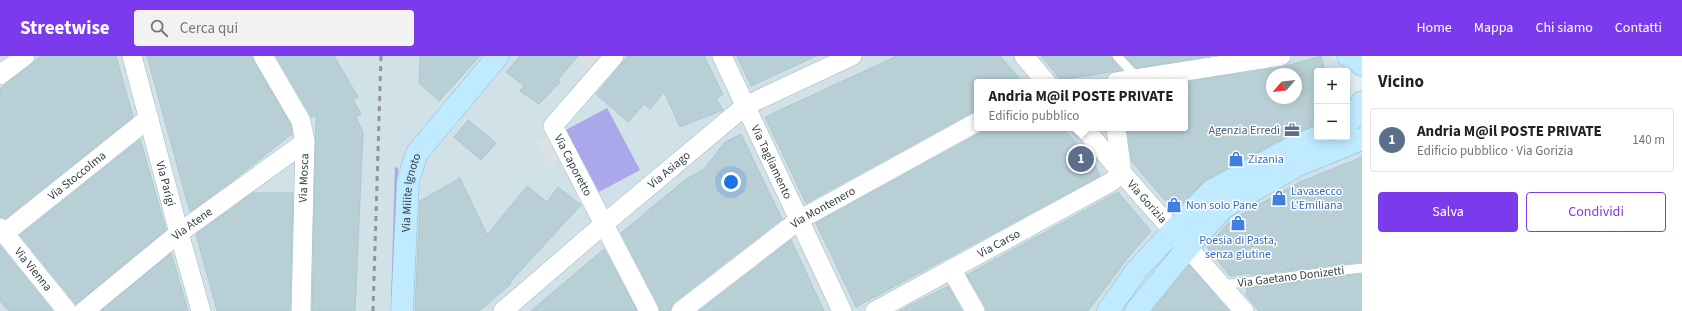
<!DOCTYPE html>
<html lang="it">
<head>
<meta charset="utf-8">
<style>
	:root { --surface:#fff; --page:#f2f2f2; --text:#222; --muted:#767676; --line:#e0e0e0; --accent:#7c3aed }
	body { margin:0; font-family:"Source Sans 3",sans-serif; background:var(--page); color:var(--text) }
	.controls { position:absolute; right:12px; top:12px; display:grid; overflow:hidden; border-radius:4px; box-shadow:0 2px 10px #0003 }
	.controls button { width:36px; height:36px; display:grid; place-items:center; padding:0; border:0; border-bottom:1px solid var(--line); background:var(--surface); color:var(--text); font:20px sans-serif }
	.compass { position:absolute; left:1266px; top:12px; width:36px; height:36px; border-radius:50%; background:var(--surface); box-shadow:0 2px 10px #0003; rotate:242deg }
	.you { position:absolute; left:731px; top:126px; width:14px; height:14px; margin:-10px; border:3px solid #fff; border-radius:50%; background:#1a73e8; box-shadow:0 0 0 6px #1a73e833 }
	.badge { display:grid; place-items:center; width:26px; height:26px; border-radius:50%; background:var(--accent); color:#fff; font-size:13px; font-weight:700 }
	.pin { position:absolute; translate:-50% -50%; border:2px solid #fff; box-shadow:0 1px 4px #0006 }
	.popup { position:absolute; left:974px; top:23px; width:214px; height:52px; box-sizing:border-box; display:grid; place-content:center; border-radius:4px; background:var(--surface); filter:drop-shadow(0 1px 3px #0005); font-size:13px; white-space:nowrap; color:var(--muted) }
	.popup b { font-size:15px; color:var(--text) }
	.popup::after { content:''; position:absolute; left:50%; top:100%; margin-left:-8px; border:8px solid transparent; border-top-color:var(--surface) }
	.list { margin:0; padding:0; list-style:none }
	h2 { display:flex; justify-content:space-between; align-items:center; height:52px; margin:0; padding:0 16px; font-size:17px }
	h2 small { font-size:13px; font-weight:400; color:var(--muted) }
	.list li { display:grid; grid-template-columns:26px 1fr auto; gap:12px; align-items:center; box-sizing:border-box; height:64px; margin:0 8px 8px; padding:0 8px; border:1px solid var(--line); border-radius:4px }
	.list b { display:block; font-size:15px; white-space:nowrap }
	.list p { margin:0; font-size:13px; white-space:nowrap; color:var(--muted) }
	.list em { font-size:13px; font-style:normal; color:var(--muted) }
	.actions { display:flex; gap:8px; padding:12px 16px }
	.actions a { flex:1; padding:9px 0; border:1px solid var(--accent); border-radius:4px; text-align:center; font-size:14px; color:var(--accent) }
	.actions .main { background:var(--accent); color:#fff }
	.icon { flex:none; width:22px; height:22px; fill:none; stroke:currentColor; stroke-width:2; stroke-linecap:round; stroke-linejoin:round }
	.map { position:relative; flex:none; width:1362px; height:255px; overflow:hidden }
	header { display:flex; align-items:center; gap:24px; box-sizing:border-box; height:56px; padding:0 20px; background:var(--accent); color:#fff }
	header strong { font-size:19px }
	nav { display:flex; gap:22px; margin-inline-start:auto; font-size:14px }
	.search { width:280px; height:36px; background:var(--page); display:flex; align-items:center; gap:10px; box-sizing:border-box; padding:0 14px; border-radius:4px; color:var(--muted); font-size:15px }
	main { display:flex }
	aside { flex:1; background:var(--surface) }
	.map>svg:first-child { display:block }
	.residential { fill:#d0e1e7; fill-rule:evenodd }
	.green { fill:#aaa8ea }
	.parking { fill:#dce1e3 }
	.building { fill:#b8cfd5; stroke:#aac9d0; fill-rule:evenodd }
	.lines { fill:none; stroke-linecap:round; stroke-linejoin:round }
	.lane-casing { stroke:#a5b8be; stroke-width:10 }
	.street-casing { stroke:#a5b8be; stroke-width:20 }
	.secondary-casing { stroke:#8dbcd2; stroke-width:23 }
	.lane { stroke:#fff; stroke-width:9 }
	.street { stroke:#fff; stroke-width:19 }
	.secondary { stroke:#c0eaff; stroke-width:22 }
	.rail { stroke:#949494; stroke-width:3; stroke-dasharray:5 5; stroke-linecap:butt }
	.labels { text-anchor:middle; dominant-baseline:central; stroke-width:3; stroke-linejoin:round; paint-order:stroke }
	.service-label { font-size:12px; fill:#4e5e75; stroke:#fff; text-anchor:end }
	.shop-label { font-size:12px; fill:#366cbe; stroke:#fff; text-anchor:start }
	.street-label { font-size:12px; fill:#334145; stroke:#fff }
</style>
</head>
<body>
<header>
<strong>Streetwise</strong>
<div class="search"><svg class="icon" aria-label="search" viewBox="0 0 24 24"><circle cx="10" cy="10" r="6"/><path d="M15 15l6 6"/></svg>Cerca qui</div>
<nav><a>Home</a><a>Mappa</a><a>Chi siamo</a><a>Contatti</a></nav>
</header>
<main>
<div class="map">
<svg width="1362" height="255" viewBox="0 0 1362 255">
	<rect width="100%" height="100%" fill="#e2eef3"/>
	<path class="residential" d="M0,0H1330L1344,9L1348,17L1351,32V47L1347,57V15H1317V81L1324,88L1362,93V255H0ZM1272,18H1296V42H1272ZM977,26H1185V72H977Z"/>
	<g class="green">
		<polygon points="607,52 640,114 599,136 566,74"/>
		<polygon points="395,111 398,112 393,243 391,246"/>
	</g>
	<g class="parking">
		<polygon points="584,0 599,0 587,13 581,2"/>
		<polygon points="547,80 560,103 549,111 536,86"/>
	</g>
	<g class="building">
		<polygon points="41,0 116,0 133,61 5,163 0,161 0,33"/>
		<polygon points="147,0 252,0 254,6 291,69 292,78 232,125 190,156"/>
		<polygon points="276,0 334,0 358,41 353,44 361,58 356,61 363,76 355,255 312,255 316,58 312,62"/>
		<polygon points="420,0 480,0 439,45 419,27"/>
		<polygon points="520,0 578,0 558,24 560,26 539,48 520,35 524,30 506,16"/>
		<polygon points="628,0 704,0 723,39 716,42 723,54 680,71 664,36 650,53 644,48 628,66 596,38"/>
		<polygon points="737,0 816,0 751,30"/>
		<polygon points="897,0 1000,0 1023,26 977,26 977,55 972,56 806,147 765,61"/>
		<polygon points="1041,0 1111,0 1113,4 1122,14 1061,24"/>
		<polygon points="1125,0 1210,0 1136,12"/>
		<path d="M1321,0L1325,15H1317V69L1291,78L1205,124L1174,155L1132,106L1127,72H1185V26L1283,11ZM1272,18H1296V42H1272Z"/>
		<polygon points="468,64 496,87 481,104 454,81"/>
		<polygon points="986,72 1063,72 1095,109 1100,120 856,251 816,167 982,76"/>
		<polygon points="741,78 782,163 674,246 671,250 670,255 660,255 659,250 621,177 685,124 704,113 725,86"/>
		<polygon points="140,83 166,174 76,248 20,179"/>
		<polygon points="1362,101 1362,206 1251,219 1251,217 1230,220 1207,191 1230,165 1247,155 1302,125"/>
		<polygon points="460,122 487,179 527,130 547,146 558,131 581,149 510,226 511,228 479,255 415,255 420,145"/>
		<polygon points="1118,136 1151,175 1130,199 1088,255 986,255 985,250 967,219"/>
		<polygon points="253,137 293,137 290,255 217,255 196,178"/>
		<polygon points="791,184 824,255 699,255"/>
		<polygon points="0,190 53,255 9,255 0,245"/>
		<polygon points="604,193 637,255 531,255"/>
		<polygon points="171,197 188,255 101,255"/>
		<polygon points="1189,209 1229,255 1152,255"/>
		<polygon points="1362,218 1362,255 1259,255 1246,239 1247,232"/>
		<polygon points="948,230 962,255 899,255"/>
	</g>
	<g class="lines">
		<g class="lane-casing">
			<g id="lane">
				<polyline points="1117,0 1137,22"/>
				<polyline points="1221,229 1362,212"/>
			</g>
		</g>
		<g class="street-casing">
			<g id="street">
				<path id="s1" d="M132,0L179,177L201,255"/>
				<polyline points="263,0 301,65 305,86 301,255"/>
				<path id="s2" d="M614,0L553,70L649,255"/>
				<path id="s3" d="M722,0L842,255"/>
				<polyline points="1024,0 1046,26"/>
				<polyline points="0,19 25,0"/>
				<polyline points="1116,26 1281,0"/>
				<path id="s4" d="M1084,72L1122,117L1244,255"/>
				<polyline points="1116,72 1122,117"/>
				<path id="s5" d="M0,172L67,255"/>
				<path id="s6" d="M5,177L149,62"/>
				<polyline points="951,213 975,255"/>
				<path id="s7" d="M84,255L179,177L305,86"/>
				<path id="s8" d="M503,255L604,168L745,50L852,0"/>
				<path id="s9" d="M681,255L799,164L977,66"/>
				<path id="s10" d="M875,255L1111,126L1122,117"/>
			</g>
		</g>
		<g class="secondary-casing">
			<g id="secondary">
				<polyline points="1348,0 1358,5 1362,9"/>
				<polyline points="1347,68 1356,58 1362,46"/>
				<path id="s11" d="M402,255L408,125L417,97L498,0"/>
				<polyline points="1108,255 1136,215 1173,175 1211,135 1297,89 1318,81"/>
				<polyline points="1136,255 1188,191 1223,152 1298,109 1362,83"/>
			</g>
		</g>
		<use href="#lane" class="lane"/>
		<use href="#street" class="street"/>
		<use href="#secondary" class="secondary"/>
		<polyline class="rail" points="373,255 381,0"/>
	</g>
	<defs>
		<g id="office-bare" transform="scale(1.2)"><path d="M-6-3h4V-5.5h4V-3h4V5H-6ZM-1-4.5V-3h2v-1.5ZM-6 0V1H6V0Z" fill="#5c6f8a" stroke="#fff" stroke-width="2.5" paint-order="stroke"/></g>
		<g id="shop-bare" transform="scale(1.2)"><path d="M-5-2.5h2.3a2.7 3.5 0 0 1 5.4 0H5L5.5 6h-11ZM-1.5-2.5h3a1.5 2.3 0 0 0-3 0Z" fill="#3f7fe0" stroke="#fff" stroke-width="2.5" paint-order="stroke"/></g>
	</defs>
	<g fill-rule="evenodd">
		<use href="#office-bare" x="1292" y="74"/>
		<use href="#shop-bare" x="1236" y="103"/>
		<use href="#shop-bare" x="1279" y="142"/>
		<use href="#shop-bare" x="1174" y="149"/>
		<use href="#shop-bare" x="1238" y="167"/>
	</g>
	<g class="labels">
		<g class="service-label">
			<text x="1280" y="74">Agenzia Erredì</text>
		</g>
		<g class="shop-label">
			<text x="1248" y="103">Zizania</text>
			<text x="1291" y="135">Lavasecco<tspan x="1291" dy="14">L'Emiliana</tspan></text>
			<text x="1186" y="149">Non solo Pane</text>
			<text x="1238" y="184" text-anchor="middle">Poesia di Pasta,<tspan x="1238" dy="14">senza glutine</tspan></text>
		</g>
		<g class="street-label">
			<text stroke="none"><textPath href="#s3" startOffset="117">Via Tagliamento</textPath></text>
			<text stroke="none"><textPath href="#s2" startOffset="137">Via Caporetto</textPath></text>
			<text stroke="none"><textPath href="#s8" startOffset="218">Via Asiago</textPath></text>
			<text stroke="none"><textPath href="#s6" startOffset="92">Via Stoccolma</textPath></text>
			<text transform="translate(304 122) rotate(-88)">Via Mosca</text>
			<text stroke="none"><textPath href="#s1" startOffset="132">Via Parigi</textPath></text>
			<text stroke="none"><textPath href="#s11" startOffset="119">Via Milite Ignoto</textPath></text>
			<text stroke="none"><textPath href="#s4" startOffset="97">Via Gorizia</textPath></text>
			<text stroke="none"><textPath href="#s9" startOffset="176">Via Montenero</textPath></text>
			<text stroke="none"><textPath href="#s7" startOffset="139">Via Atene</textPath></text>
			<text stroke="none"><textPath href="#s10" startOffset="141">Via Carso</textPath></text>
			<text stroke="none"><textPath href="#s5" startOffset="53">Via Vienna</textPath></text>
			<text transform="translate(1291 221) rotate(-7)">Via Gaetano Donizetti</text>
		</g>
	</g>
</svg>
<div class="controls">
<button>+</button>
<button>−</button>
</div>
<svg class="compass" viewBox="-18 -18 36 36"><path d="M0-13l5 13h-10z" fill="#e53935"/><path d="M0 13l5-13h-10z" fill="#767676"/></svg>
<div class="you"></div>
<div class="pin badge" style="left:1081px;top:103px;background:#5c6f8a">1</div>
<div class="popup"><b>Andria M@il POSTE PRIVATE</b>Edificio pubblico</div>
</div>
<aside>
<h2>Vicino<small></small></h2>
<ul class="list">
<li><span class="badge" style="background:#5c6f8a">1</span><div><b>Andria M@il POSTE PRIVATE</b><p>Edificio pubblico · Via Gorizia</p></div><em>140 m</em></li>
</ul>
<div class="actions"><a class="main">Salva</a><a>Condividi</a></div>
</aside>
</main>
</body>
</html>
